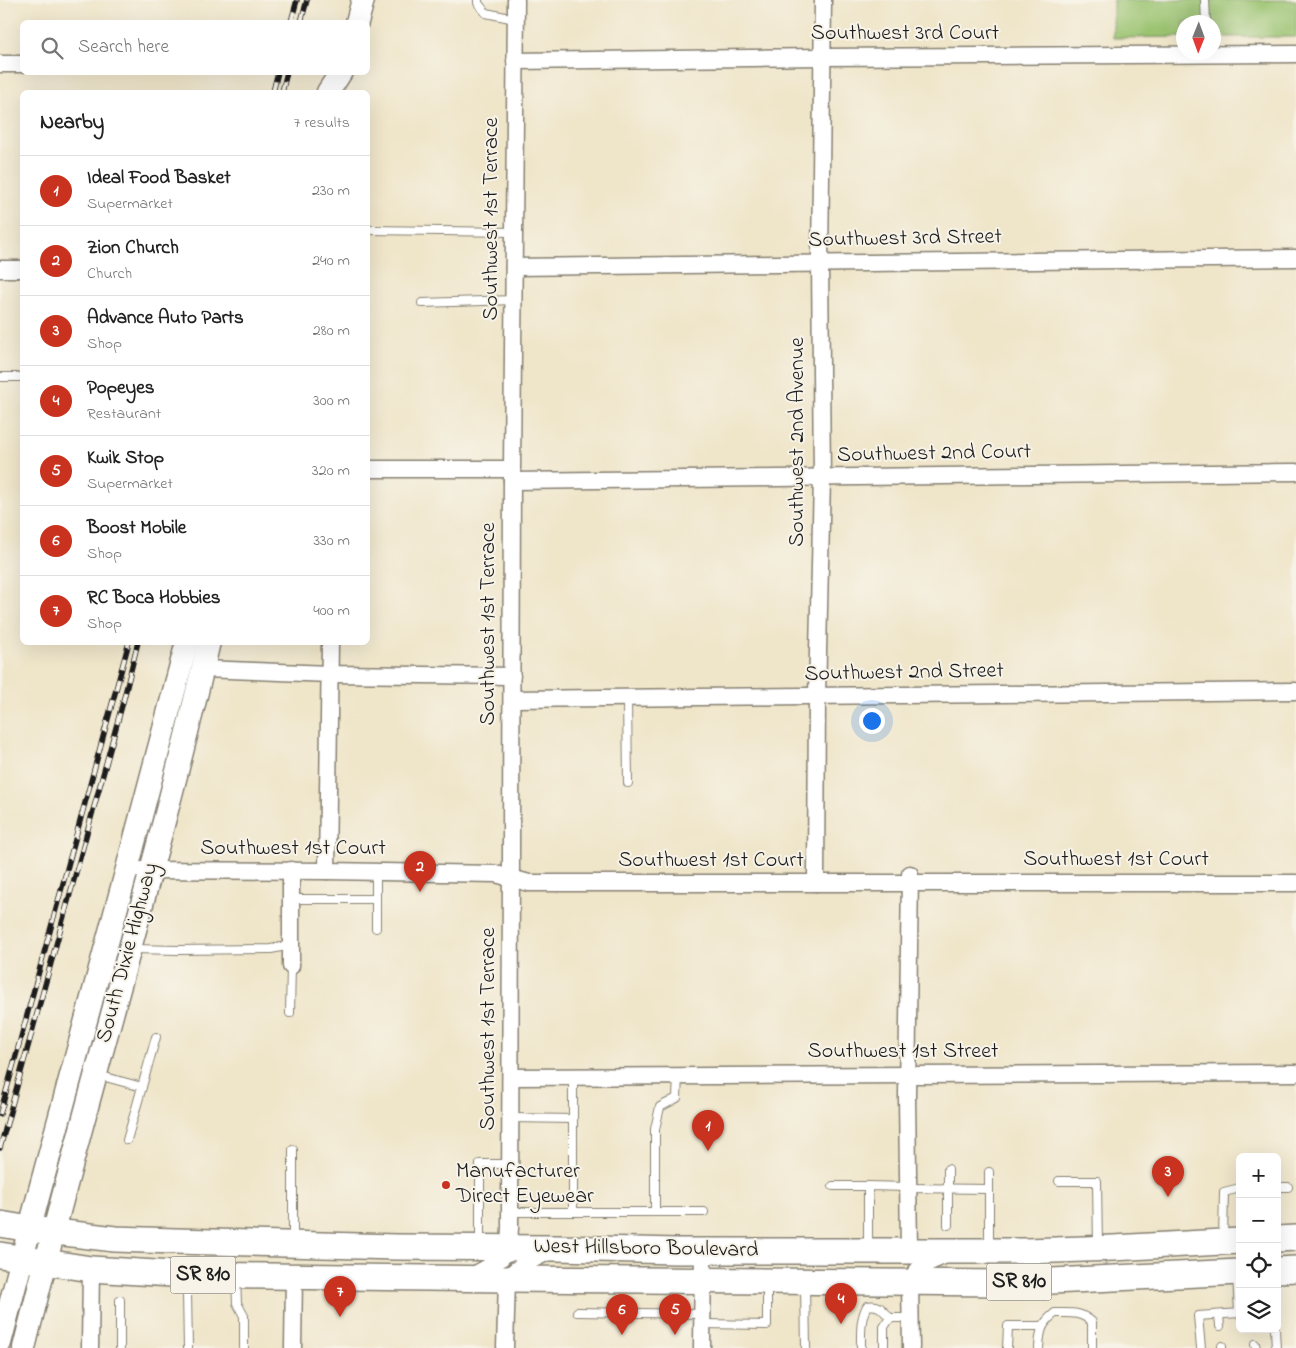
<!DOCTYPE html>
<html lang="en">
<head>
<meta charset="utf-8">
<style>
	:root { --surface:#fff; --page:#f2f2f2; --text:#222; --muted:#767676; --line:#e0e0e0; --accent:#c8321e }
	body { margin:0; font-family:"Indie Flower",sans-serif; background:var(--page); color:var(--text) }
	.controls { position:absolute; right:15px; bottom:15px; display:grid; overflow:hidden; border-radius:8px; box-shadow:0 5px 20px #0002 }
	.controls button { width:45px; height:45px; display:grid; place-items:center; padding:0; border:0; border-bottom:1px solid var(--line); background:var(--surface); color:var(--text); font:25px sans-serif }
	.compass { position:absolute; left:1176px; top:15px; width:45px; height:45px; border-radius:50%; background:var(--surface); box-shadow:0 5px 20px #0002; rotate:181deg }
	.you { position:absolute; left:871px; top:720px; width:18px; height:18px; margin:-12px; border:4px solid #fff; border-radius:50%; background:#1a73e8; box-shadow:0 0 0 8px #1a73e833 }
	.badge { display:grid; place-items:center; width:32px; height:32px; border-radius:50%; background:var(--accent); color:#fff; font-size:16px; font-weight:700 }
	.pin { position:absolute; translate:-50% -41px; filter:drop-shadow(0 1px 2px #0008) }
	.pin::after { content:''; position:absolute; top:26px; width:18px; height:15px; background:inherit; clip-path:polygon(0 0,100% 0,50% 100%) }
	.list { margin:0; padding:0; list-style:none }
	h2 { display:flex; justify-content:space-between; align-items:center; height:65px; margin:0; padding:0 20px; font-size:21px }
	h2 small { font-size:16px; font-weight:400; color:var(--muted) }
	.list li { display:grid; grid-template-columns:32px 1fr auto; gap:15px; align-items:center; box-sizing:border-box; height:70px; padding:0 20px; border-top:1px solid var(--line) }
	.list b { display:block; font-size:19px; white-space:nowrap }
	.list p { margin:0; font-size:16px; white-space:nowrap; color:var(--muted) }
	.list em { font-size:16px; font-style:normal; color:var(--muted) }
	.icon { flex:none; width:28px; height:28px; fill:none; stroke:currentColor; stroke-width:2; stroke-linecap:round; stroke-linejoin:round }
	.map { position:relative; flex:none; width:1296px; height:1348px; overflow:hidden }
	.search { position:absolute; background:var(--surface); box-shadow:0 5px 20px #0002; left:20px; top:20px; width:350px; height:55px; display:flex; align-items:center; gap:12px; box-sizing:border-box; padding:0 18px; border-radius:8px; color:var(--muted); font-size:19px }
	.panel { position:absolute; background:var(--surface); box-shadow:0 5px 20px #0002; left:20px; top:90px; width:350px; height:555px; border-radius:8px }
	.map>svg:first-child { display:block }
	.green { fill:#99c26e; stroke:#5a6f45 }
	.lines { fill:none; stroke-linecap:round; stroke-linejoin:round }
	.lane-casing { stroke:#868072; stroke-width:10 }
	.street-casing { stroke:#868072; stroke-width:19 }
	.secondary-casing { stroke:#868072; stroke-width:25 }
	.primary-casing { stroke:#868072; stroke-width:28 }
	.lane { stroke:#fff; stroke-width:8 }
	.street { stroke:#fff; stroke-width:16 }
	.secondary { stroke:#fff; stroke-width:22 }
	.primary { stroke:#fff; stroke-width:25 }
	.rail-casing { stroke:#1c1c1c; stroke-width:5.5 }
	.rail { stroke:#f7f3e8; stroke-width:4; stroke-dasharray:11; stroke-linecap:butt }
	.poi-dot { fill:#c8321e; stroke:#f7f3e8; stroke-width:2 }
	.labels { text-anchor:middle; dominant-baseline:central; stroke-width:4; stroke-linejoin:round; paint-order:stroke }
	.shield { fill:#f7f3e8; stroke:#5e5c59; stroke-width:1 }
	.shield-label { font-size:21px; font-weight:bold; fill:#1c1c1c }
	.street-label { font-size:22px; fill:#1c1c1c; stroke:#f7f3e8 }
	.poi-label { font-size:22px; fill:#1c1c1c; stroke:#f7f3e8; text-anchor:start }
</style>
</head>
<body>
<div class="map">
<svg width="1296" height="1348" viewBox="0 0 1296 1348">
	<rect width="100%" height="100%" fill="#f7f3e8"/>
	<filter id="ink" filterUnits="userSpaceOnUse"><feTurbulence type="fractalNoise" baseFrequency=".02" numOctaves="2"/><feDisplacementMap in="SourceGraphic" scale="10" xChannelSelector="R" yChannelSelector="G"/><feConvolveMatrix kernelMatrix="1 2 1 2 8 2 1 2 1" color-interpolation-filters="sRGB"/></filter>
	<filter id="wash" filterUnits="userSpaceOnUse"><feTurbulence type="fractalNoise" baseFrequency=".0096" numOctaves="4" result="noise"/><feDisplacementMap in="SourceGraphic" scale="20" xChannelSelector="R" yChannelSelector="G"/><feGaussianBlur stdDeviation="1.12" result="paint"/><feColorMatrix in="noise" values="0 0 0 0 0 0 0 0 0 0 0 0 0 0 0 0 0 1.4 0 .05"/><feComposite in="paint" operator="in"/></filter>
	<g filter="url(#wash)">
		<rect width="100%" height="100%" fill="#efe5c9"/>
		<polygon class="green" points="1113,0 1296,0 1296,37 1214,37 1214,22 1184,22 1183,37 1113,38"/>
	</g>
	<g filter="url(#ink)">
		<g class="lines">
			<g class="lane-casing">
				<g id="lane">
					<polyline points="478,0 478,3 486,13 515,19"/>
					<polyline points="1205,0 1206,22"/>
					<polyline points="368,230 514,232"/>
					<polyline points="422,303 514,300"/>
					<polyline points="0,377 22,377"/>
					<polyline points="627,697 628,783"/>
					<polyline points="291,899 376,899"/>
					<polyline points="376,928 376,872"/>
					<polyline points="133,949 178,950 271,949 291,945"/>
					<polyline points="290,1013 291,966"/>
					<polyline points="98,1075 142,1087"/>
					<polyline points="511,1118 573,1119"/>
					<polyline points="127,1140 156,1037"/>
					<polyline points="989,1172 989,1247"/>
					<polyline points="1059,1181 1097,1181 1098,1247"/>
					<polyline points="833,1186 868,1186"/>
					<polyline points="1277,1187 1288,1187"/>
					<polyline points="908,1188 989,1189"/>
					<polyline points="510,1212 704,1212"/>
					<polyline points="573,1212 573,1076"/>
					<polyline points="655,1212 655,1129 660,1107 677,1098 678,1076"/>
					<polyline points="948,1225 948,1169"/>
					<polyline points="293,1240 293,1150"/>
					<polyline points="1223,1240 1224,1192 1240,1188"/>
					<polyline points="480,1243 480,1164 511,1164"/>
					<polyline points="868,1247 868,1186 908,1187"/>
					<polyline points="1237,1274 1239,1313"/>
					<polyline points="188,1277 187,1293 188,1348"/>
					<polyline points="236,1279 237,1303 244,1316 244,1348"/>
					<polyline points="805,1284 806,1348"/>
					<polyline points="120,1300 120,1348"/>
					<polyline points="577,1312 703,1314"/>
					<polyline points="1219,1315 1220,1326"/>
					<polyline points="702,1324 767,1325 767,1283"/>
					<polyline points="1275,1329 1276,1348"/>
					<polyline points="1255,1344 1256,1348"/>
					<polyline points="1222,1346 1222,1348"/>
					<path d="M861,1348C861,1333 860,1319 867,1306C880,1304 882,1309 890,1318H911"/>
					<polyline points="884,1348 884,1327 890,1318"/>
					<polyline points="1007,1348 1008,1326 1042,1326"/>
					<path d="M1039,1348C1040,1331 1041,1324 1055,1313C1070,1313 1080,1311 1092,1322V1348"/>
					<polyline points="1201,1348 1198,1316 1240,1313"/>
				</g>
			</g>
			<g class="street-casing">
				<g id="street">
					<polyline points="515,61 823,57 1296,54"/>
					<polyline points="0,64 22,64"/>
					<polyline points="514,267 1296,258"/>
					<polyline points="0,269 22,269"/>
					<polyline points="368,469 512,469"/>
					<polyline points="512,481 1296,472"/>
					<polyline points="203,669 330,674 512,676"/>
					<polyline points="512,699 1296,691"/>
					<polyline points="142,870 327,871 496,874 529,883 1296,883"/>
					<polyline points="327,871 330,642"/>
					<polyline points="816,883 817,696 822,478 820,263 823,0"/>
					<polyline points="291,966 291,870"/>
					<polyline points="511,1077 1296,1073"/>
					<polyline points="909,1251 907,1096 910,874"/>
					<path d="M472,1276C484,1269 502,1262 508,1249C511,1244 509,1235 510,1229L512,469L516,0"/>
					<polyline points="90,1348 91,1269"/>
					<polyline points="293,1348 294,1276"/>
					<path d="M505,1348L507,1279C518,1265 534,1259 550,1251"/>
					<polyline points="702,1348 703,1251"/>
					<path d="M911,1348L910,1282C917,1265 930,1262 946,1255"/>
				</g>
			</g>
			<g class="secondary-casing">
				<g id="secondary">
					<polyline points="357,22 363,0"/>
					<polyline points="328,92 341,72"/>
					<polyline points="0,1343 38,1197 127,869 187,642"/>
					<path d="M24,1348C82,1112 153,879 209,642"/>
				</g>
			</g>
			<g class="primary-casing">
				<g id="primary">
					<polyline points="0,1224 30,1229 115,1239 175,1241 396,1247 557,1248 676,1251 1026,1251 1113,1248 1240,1241"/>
					<polyline points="1277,1239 1296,1238"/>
					<polyline points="0,1255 91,1269 188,1275 507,1279 1008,1283 1240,1272"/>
					<polyline points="1277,1270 1296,1269"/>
				</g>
			</g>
			<use href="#lane" class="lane"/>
			<use href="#street" class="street"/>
			<use href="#secondary" class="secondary"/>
			<use href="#primary" class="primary"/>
			<g class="rail-casing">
				<g id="rail">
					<polyline points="291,22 297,0"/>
					<polyline points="301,22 307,0"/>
					<polyline points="273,92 278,72"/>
					<polyline points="282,92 287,72"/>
					<polyline points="0,1114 129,642"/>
					<polyline points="0,1148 123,702 138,642"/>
				</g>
			</g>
			<use href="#rail" class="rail"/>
		</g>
	</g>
	<circle class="poi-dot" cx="446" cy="1185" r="5"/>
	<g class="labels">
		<g class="shield">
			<rect x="170.5" y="1256.5" width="65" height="37" rx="4"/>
			<rect x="986.5" y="1263.5" width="65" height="37" rx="4"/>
		</g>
		<g class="shield-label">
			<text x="203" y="1275">SR 810</text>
			<text x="1019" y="1282">SR 810</text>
		</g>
		<g class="street-label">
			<text x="905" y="34">Southwest 3rd Court</text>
			<text transform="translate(492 219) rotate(-90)">Southwest 1st Terrace</text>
			<text transform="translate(905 239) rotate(-1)">Southwest 3rd Street</text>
			<text transform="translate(798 442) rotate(-90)">Southwest 2nd Avenue</text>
			<text transform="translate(934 454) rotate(-1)">Southwest 2nd Court</text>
			<text transform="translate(489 624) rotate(-90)">Southwest 1st Terrace</text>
			<text transform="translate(904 673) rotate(-1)">Southwest 2nd Street</text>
			<text x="293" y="849">Southwest 1st Court</text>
			<text x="1116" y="860">Southwest 1st Court</text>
			<text x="711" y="861">Southwest 1st Court</text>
			<text transform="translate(128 953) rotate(-75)">South Dixie Highway</text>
			<text transform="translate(489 1029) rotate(-90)">Southwest 1st Terrace</text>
			<text x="903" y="1052">Southwest 1st Street</text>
			<text transform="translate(646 1249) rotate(1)">West Hillsboro Boulevard</text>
		</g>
		<g class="poi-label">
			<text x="456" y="1172">Manufacturer<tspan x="456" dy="25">Direct Eyewear</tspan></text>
		</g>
	</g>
</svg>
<div class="controls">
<button>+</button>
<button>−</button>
<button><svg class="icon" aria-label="locate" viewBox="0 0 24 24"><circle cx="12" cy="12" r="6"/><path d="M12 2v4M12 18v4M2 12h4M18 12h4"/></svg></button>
<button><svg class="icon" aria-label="layers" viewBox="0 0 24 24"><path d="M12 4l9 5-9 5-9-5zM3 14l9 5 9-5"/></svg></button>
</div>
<svg class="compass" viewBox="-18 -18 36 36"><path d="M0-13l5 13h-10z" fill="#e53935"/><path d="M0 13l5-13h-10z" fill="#767676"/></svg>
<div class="you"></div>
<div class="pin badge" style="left:708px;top:1151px">1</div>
<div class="pin badge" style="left:420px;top:892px">2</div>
<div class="pin badge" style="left:1168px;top:1197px">3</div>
<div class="pin badge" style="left:841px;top:1324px">4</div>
<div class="pin badge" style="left:675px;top:1335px">5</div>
<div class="pin badge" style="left:622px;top:1335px">6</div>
<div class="pin badge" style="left:340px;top:1317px">7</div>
<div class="search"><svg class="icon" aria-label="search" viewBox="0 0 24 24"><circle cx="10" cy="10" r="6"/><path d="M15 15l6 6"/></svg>Search here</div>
<section class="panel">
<h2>Nearby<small>7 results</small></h2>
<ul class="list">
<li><span class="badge">1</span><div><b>Ideal Food Basket</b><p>Supermarket</p></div><em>230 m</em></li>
<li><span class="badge">2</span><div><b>Zion Church</b><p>Church</p></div><em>240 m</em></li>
<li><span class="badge">3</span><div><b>Advance Auto Parts</b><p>Shop</p></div><em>280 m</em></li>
<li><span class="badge">4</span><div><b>Popeyes</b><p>Restaurant</p></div><em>300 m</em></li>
<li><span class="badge">5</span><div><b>Kwik Stop</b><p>Supermarket</p></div><em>320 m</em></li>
<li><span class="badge">6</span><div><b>Boost Mobile</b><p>Shop</p></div><em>330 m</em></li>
<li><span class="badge">7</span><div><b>RC Boca Hobbies</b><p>Shop</p></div><em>400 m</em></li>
</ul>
</section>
</div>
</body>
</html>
